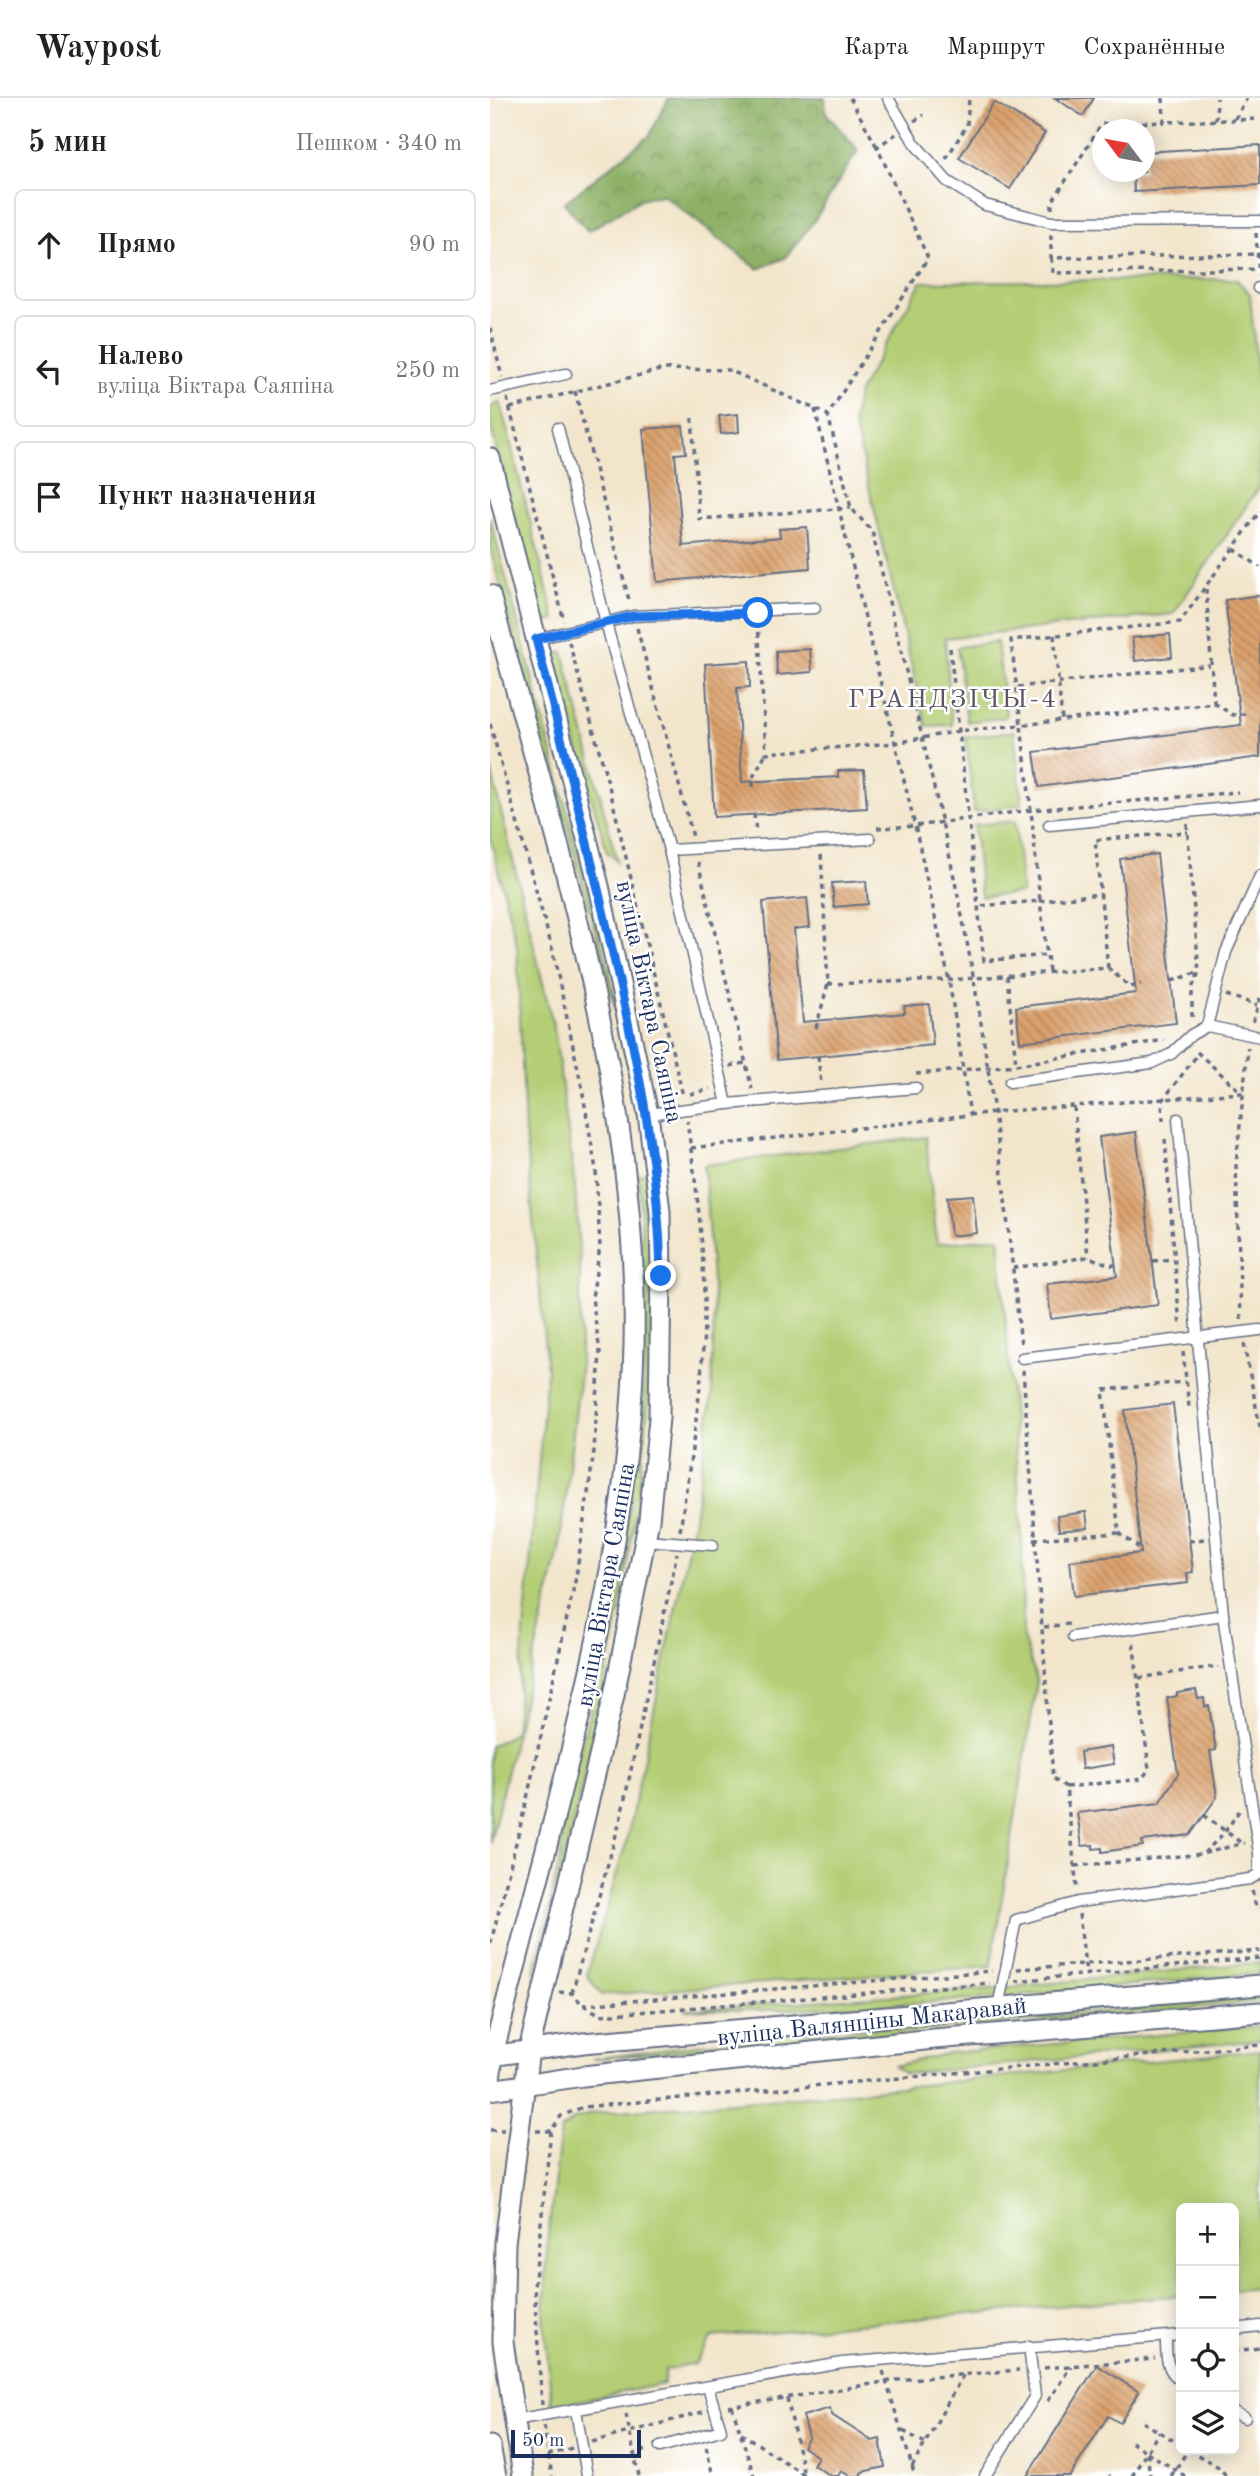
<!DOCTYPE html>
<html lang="ru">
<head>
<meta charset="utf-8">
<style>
	:root { --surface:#fff; --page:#f2f2f2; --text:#222; --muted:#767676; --line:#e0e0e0 }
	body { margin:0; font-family:"Old Standard TT",serif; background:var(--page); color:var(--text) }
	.controls { position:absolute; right:21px; bottom:21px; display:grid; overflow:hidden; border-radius:10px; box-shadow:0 4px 18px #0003 }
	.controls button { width:63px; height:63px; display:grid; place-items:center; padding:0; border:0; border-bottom:2px solid var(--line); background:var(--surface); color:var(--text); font:35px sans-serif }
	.compass { position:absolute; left:602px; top:21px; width:63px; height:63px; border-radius:50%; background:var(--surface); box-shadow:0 4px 18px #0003; rotate:302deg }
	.scale { position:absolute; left:21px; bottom:18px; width:130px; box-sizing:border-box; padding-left:7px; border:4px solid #1b2f5e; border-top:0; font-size:19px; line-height:24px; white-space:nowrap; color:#1b2f5e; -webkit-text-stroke:5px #fff; paint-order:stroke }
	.stop { position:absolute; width:21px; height:21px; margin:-16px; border:5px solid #1a73e8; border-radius:50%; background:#fff }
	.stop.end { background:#1a73e8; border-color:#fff; box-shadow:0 2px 7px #0008 }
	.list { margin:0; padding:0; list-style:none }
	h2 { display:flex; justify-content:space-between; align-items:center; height:91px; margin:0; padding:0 28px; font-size:30px }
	h2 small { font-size:23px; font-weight:400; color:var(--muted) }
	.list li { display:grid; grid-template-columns:46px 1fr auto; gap:21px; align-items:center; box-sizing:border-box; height:112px; margin:0 14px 14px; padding:0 14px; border:2px solid var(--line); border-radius:10px }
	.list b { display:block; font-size:26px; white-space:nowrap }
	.list p { margin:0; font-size:23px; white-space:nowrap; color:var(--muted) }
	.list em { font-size:23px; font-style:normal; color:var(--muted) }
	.icon { flex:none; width:38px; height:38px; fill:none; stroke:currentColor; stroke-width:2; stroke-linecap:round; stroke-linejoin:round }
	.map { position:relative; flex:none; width:770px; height:2378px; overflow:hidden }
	header { display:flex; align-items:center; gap:42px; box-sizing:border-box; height:98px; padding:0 35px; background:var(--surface); border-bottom:2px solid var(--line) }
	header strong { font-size:33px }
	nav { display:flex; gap:38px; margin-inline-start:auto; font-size:24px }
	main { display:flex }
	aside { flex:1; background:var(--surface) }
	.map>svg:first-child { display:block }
	.grass { fill:#b3ce74; stroke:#677e69; stroke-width:2 }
	.forest { fill:url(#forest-crowns); stroke:#547062; stroke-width:2 }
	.building { fill:url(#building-back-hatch) }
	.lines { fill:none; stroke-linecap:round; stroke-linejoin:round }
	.service-casing { stroke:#666f84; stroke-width:13 }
	.minor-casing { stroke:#666f84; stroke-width:23 }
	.path { stroke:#666f84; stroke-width:3.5; stroke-dasharray:5 5; stroke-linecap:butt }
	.service { stroke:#fff; stroke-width:10 }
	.minor { stroke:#fff; stroke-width:19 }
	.route { stroke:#1a73e8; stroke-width:9 }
	.labels { text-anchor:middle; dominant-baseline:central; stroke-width:5; stroke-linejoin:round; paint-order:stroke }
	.street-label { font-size:24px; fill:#1b2f5e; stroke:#fff }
	.neighbourhood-label { font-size:26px; letter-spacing:2px; fill:#5e5763; stroke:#fff }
</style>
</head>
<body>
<header>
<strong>Waypost</strong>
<nav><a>Карта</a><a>Маршрут</a><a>Сохранённые</a></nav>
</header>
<main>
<aside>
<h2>5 мин<small>Пешком · 340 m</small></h2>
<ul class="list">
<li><svg class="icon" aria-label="ahead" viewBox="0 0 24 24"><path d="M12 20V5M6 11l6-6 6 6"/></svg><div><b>Прямо</b></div><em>90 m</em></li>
<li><svg class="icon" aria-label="left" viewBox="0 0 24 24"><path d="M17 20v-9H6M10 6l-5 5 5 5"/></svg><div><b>Налево</b><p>вуліца Віктара Саяпіна</p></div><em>250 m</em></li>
<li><svg class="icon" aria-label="arrive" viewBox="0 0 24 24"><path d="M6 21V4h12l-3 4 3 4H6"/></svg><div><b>Пункт назначения</b></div></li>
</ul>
</aside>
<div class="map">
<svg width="770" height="2378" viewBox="0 0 770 2378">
	<defs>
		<pattern id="forest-crowns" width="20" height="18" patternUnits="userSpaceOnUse" patternTransform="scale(1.75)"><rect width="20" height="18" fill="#8eb166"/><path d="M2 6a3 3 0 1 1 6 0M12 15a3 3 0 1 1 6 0" fill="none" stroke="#739057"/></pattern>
		<pattern id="building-back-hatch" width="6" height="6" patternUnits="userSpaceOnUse" patternTransform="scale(1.75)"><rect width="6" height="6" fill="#dba16c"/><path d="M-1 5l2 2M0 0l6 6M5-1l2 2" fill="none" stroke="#b1845c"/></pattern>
	</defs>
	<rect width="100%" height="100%" fill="#fff"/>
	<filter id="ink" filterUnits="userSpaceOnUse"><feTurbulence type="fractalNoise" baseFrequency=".0143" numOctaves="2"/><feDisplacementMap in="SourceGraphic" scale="14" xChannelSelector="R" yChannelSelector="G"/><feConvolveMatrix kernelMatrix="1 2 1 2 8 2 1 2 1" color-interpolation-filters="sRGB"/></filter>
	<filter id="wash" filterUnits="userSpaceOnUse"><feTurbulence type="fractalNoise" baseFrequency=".00686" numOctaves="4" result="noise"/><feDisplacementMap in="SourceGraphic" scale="28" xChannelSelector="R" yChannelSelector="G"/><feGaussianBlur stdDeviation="1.57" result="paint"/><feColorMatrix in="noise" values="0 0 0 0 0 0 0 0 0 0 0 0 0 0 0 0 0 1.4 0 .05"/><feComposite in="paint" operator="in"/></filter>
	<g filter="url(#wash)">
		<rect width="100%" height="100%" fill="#f2e5cb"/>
		<g class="grass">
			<polygon points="746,181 760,196 770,311 770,388 683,516 455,540 462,627 436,628 363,322 368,296 431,184"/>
			<polygon points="10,304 65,522 59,524 52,519 43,493 0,325 0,310"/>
			<polygon points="0,419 121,879 139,971 118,880 1,453"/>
			<polygon points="507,544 516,619 477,624 467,549"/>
			<polygon points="73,554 127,763 117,754 63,563 64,557"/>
			<polygon points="524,633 532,706 484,714 476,639"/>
			<polygon points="0,668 65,935 85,1089 90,1166 90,1276 69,1452 0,1745 0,1648 25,1635 57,1272 35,1035 27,848 0,739"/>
			<polygon points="525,723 532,795 491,799 484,727"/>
			<polygon points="436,1039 447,1146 509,1139 532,1437 533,1540 547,1583 501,1868 112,1897 97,1877 136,1745 203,1427 222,1298 224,1213 214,1067"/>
			<path d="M157,1076C157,1154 165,1232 158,1309C141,1497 92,1691 47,1874H44L71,1756L75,1714L111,1567L138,1420L153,1306L155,1213L149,1077Z"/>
			<polygon points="770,1864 770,1875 465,1903 281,1912 195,1912 511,1890"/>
			<polygon points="770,1898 770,1904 761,1905 102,1961 289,1936 534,1921"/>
			<polygon points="770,1928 770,1942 414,1976 404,1968 460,1955"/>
			<polygon points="770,1952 770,2190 744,2192 744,2110 691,2110 691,2197 222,2239 205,2266 175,2272 174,2286 62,2308 54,2222 58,2137 71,2032 84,2021 105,2015 344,1996"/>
		</g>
		<polygon class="forest" points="179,0 335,0 336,15 368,52 324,123 295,160 268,171 173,97 153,100 98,133 74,105 159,38"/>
		<g id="blocks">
			<g class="building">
				<polygon points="565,0 604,0 593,18"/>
				<polygon points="504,4 555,35 520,91 469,60"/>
				<polygon points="770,47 770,87 644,94 643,74 654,74 654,54"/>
				<polygon points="248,316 249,334 231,336 229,318"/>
				<polygon points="193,328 196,355 185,356 193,448 290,439 289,431 317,429 320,470 167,484 153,331"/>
				<polygon points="770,497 770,659 549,689 544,654 751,627 735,502"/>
				<polygon points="680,536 682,559 645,563 642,540"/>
				<polygon points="320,551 322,574 287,577 286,553"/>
				<polygon points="259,563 260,589 247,590 252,684 348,679 348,673 374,672 377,710 224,719 215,566"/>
				<polygon points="667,756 686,925 530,944 526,909 646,895 630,761"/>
				<polygon points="376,783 378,806 344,809 342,785"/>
				<polygon points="317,800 320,829 304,831 313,924 415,915 414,908 439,906 443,947 287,962 273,804"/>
				<polygon points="646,1034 668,1207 561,1221 557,1186 627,1178 609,1039"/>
				<polygon points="483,1097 487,1135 461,1138 457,1099"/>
				<polygon points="683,1306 703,1474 697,1475 698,1485 584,1498 580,1463 651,1455 635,1312"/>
				<polygon points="596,1414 598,1430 569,1433 567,1418"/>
				<polygon points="706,1592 708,1601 714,1600 715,1609 719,1608 726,1652 720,1653 727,1699 700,1737 652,1743 653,1748 612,1754 612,1750 603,1751 603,1747 592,1748 587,1715 669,1705 688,1676 677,1600 687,1598 687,1595"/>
				<polygon points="621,1649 624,1666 592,1671 590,1654"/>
				<polygon points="607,2267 649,2294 630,2325 618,2318 580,2378 537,2378"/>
				<polygon points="340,2310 342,2317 382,2343 390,2341 395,2369 372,2374 370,2378 360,2378 351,2373 348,2378 341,2378 323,2367 328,2359 313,2349 319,2339 313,2318"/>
			</g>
		</g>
	</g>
	<g filter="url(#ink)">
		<use href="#blocks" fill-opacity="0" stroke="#666f84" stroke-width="2"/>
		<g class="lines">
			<g class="service-casing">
				<g id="service">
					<polyline points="398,0 425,46 457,83 495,107 561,124 770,123"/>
					<polyline points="768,190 770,190"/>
					<polyline points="0,293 76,276"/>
					<polyline points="68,330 116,525 179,752 237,1006 426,990"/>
					<polyline points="46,541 143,518 325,510"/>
					<polyline points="559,727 770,707"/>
					<polyline points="179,752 380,741"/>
					<polyline points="717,928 736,854 770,778"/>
					<polyline points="520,984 662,965 681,956 701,937 717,928 770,939"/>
					<polyline points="158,1016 237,1006"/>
					<polyline points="532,1260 770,1232"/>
					<polyline points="155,1442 223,1447"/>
					<polyline points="583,1539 733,1517"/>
					<polyline points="508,1909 526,1822 588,1804 760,1781 769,1776 769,1755 733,1517 688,1021"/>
					<polyline points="744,2231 770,2228"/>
					<path d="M676,2239C676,2256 675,2273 691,2282"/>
					<polyline points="86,2312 97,2378"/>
					<polyline points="744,2314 755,2320"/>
					<polyline points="24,2322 352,2265 691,2237"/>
					<polyline points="170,2349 231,2332 218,2289"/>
					<polyline points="495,2378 545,2298 539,2248"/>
				</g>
			</g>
			<g class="minor-casing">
				<g id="minor">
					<polyline points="0,360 109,788 158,1016 170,1113 171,1178 169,1320 159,1422 124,1597 39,1952 15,2145 13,2244 33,2378"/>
					<path d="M0,497C64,737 150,995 144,1246C139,1485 59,1726 3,1957L0,1982"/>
					<polyline points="0,1958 93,1945 770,1887"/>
					<polyline points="0,1992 93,1978 444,1941 770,1914"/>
					<polyline points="0,2348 6,2378"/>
				</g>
			</g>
			<g class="path">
				<polyline points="360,0 387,49"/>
				<polyline points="673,0 674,24 770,21"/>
				<polyline points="745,21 757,0"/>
				<polyline points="726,22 727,0"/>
				<polyline points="424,23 434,17"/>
				<path d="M406,36L387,49L438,160L338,317L361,410L382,433C417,582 458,732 484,883C505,1004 518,1125 531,1247"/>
				<polyline points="456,61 477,27 479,0"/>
				<polyline points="562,111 562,104 612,26 674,24"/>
				<polyline points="766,135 769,179"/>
				<polyline points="561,137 561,160 770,156"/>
				<polyline points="561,160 563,175 770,171"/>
				<polyline points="0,230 12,279"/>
				<polyline points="85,293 140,506"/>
				<polyline points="17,300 74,523"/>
				<polyline points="20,310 174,271 239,272 338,317"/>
				<polyline points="325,311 425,728 459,882 480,1016"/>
				<polyline points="202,320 209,421 361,410"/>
				<polyline points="744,451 770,469"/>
				<polyline points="716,491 724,605 531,627 541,712 748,694"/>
				<polyline points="268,524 276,655 405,645 469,633 531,627 521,542 690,524 770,413"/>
				<polyline points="147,530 203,739"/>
				<polyline points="564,537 572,622"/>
				<polyline points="79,544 119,688 193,998"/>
				<polyline points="460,550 494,863 556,857"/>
				<polyline points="528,589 720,567"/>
				<polyline points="724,605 743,617 755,616"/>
				<polyline points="0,626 62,850 92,990 106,1072 110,1149 102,1200 110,1254 104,1353 86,1479 36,1705 0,1848"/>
				<polyline points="263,689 263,679 276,655"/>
				<polyline points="264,716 266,735"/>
				<polyline points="697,726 709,874 702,890 702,923"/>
				<polyline points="387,730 425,728 541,712 550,803 488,808"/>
				<polyline points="208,764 262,991"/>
				<polyline points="618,870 605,742 698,734"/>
				<polyline points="559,873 550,803 610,796"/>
				<polyline points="517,878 526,966"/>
				<polyline points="682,883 709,874"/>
				<polyline points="338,886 459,882 618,870 640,889 651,886"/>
				<polyline points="736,897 767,907"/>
				<polyline points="763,924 770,900"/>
				<polyline points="326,930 338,886 331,755"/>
				<polyline points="707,954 752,995"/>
				<polyline points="328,958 331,985"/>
				<polyline points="240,968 255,965"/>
				<polyline points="426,976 526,967 674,942"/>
				<polyline points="200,996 220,991"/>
				<polyline points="584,1009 598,1159"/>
				<polyline points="673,1023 672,1003 708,956"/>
				<polyline points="675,1041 690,1229"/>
				<polyline points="201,1050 505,1014 752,995"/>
				<polyline points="663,1163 683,1161"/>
				<polyline points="523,1170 598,1159 621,1167 630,1167"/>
				<polyline points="751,1221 746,1067 758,949"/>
				<polyline points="754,1246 770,1329"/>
				<polyline points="693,1254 699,1309"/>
				<polyline points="533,1272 563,1680 576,1689 587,1791"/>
				<path d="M190,1433C200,1361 214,1288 214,1215C215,1151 206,1086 197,1023"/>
				<polyline points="629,1435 648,1449 655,1448"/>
				<polyline points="544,1441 629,1435 613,1292 695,1284"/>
				<polyline points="699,1443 714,1441"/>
				<polyline points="554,1529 579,1526"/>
				<polyline points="649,1580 729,1568"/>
				<polyline points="576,1689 652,1681 659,1671 643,1542"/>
				<polyline points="714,1717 754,1747"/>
				<polyline points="714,1755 735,1734 749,1713"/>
				<polyline points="585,1768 712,1756 754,1745"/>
				<polyline points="762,1793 766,1809 770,1809"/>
				<polyline points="589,1816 596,1876"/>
				<polyline points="527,1871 770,1853"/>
				<polyline points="525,1883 770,1860"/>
				<polyline points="69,1894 82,1895 93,1907 111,1917 500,1885"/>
				<polyline points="82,1895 131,1719 187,1455"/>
				<polyline points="93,1907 502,1873"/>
				<polyline points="0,2032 14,2032"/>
				<polyline points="46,2033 61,2033"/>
				<polyline points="744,2253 770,2250"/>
				<polyline points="554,2270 665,2261"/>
				<polyline points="393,2273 425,2378"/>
				<polyline points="297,2300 314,2377"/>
				<polyline points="558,2303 581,2268"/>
				<polyline points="52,2307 44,2189 61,2033 71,2018 93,2009 770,1947"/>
				<polyline points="242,2308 264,2378"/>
				<polyline points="238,2309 407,2282 529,2272"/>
				<polyline points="136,2316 144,2356"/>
				<polyline points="653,2324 691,2347"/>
				<polyline points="54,2328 62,2378"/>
				<polyline points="413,2333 435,2345"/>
				<polyline points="251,2335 316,2378"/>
				<polyline points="102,2344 213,2314"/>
				<polyline points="641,2344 657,2354 660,2378"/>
				<polyline points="216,2349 223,2378"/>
				<polyline points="699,2352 730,2370 736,2378"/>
				<polyline points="657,2354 695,2378"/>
				<polyline points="58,2357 82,2350"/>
				<polyline points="422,2369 473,2277"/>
				<polyline points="619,2377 620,2378"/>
				<polyline points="149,2378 144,2356 160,2351"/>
				<polyline points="642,2378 669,2334"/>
				<polyline points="681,2378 698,2352"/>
			</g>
			<use href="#service" class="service"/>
			<use href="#minor" class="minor"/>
		</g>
	</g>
	<g class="lines" filter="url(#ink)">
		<path class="route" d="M171,1178C169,1072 152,986 129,883C104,768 75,655 46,541L143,518L268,515"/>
	</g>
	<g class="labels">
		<g class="street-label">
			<text transform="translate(158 904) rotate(78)">вуліца Віктара Саяпіна</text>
			<text transform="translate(117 1487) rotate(-80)">вуліца Віктара Саяпіна</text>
			<text transform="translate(382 1925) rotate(-6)">вуліца Валянціны Макаравай</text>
		</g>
		<g class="neighbourhood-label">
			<text x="463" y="602">ГРАНДЗІЧЫ-4</text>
		</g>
	</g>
</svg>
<div class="controls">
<button>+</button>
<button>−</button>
<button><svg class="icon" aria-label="locate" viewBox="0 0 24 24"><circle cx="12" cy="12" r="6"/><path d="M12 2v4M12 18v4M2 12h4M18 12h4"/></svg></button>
<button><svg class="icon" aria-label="layers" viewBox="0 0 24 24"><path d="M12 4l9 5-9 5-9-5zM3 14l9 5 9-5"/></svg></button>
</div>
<svg class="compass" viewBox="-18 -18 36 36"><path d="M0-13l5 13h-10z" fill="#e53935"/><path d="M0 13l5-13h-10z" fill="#767676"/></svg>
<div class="scale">50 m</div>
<div class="stop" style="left:268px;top:515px"></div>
<div class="stop end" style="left:171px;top:1178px"></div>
</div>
</main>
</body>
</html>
